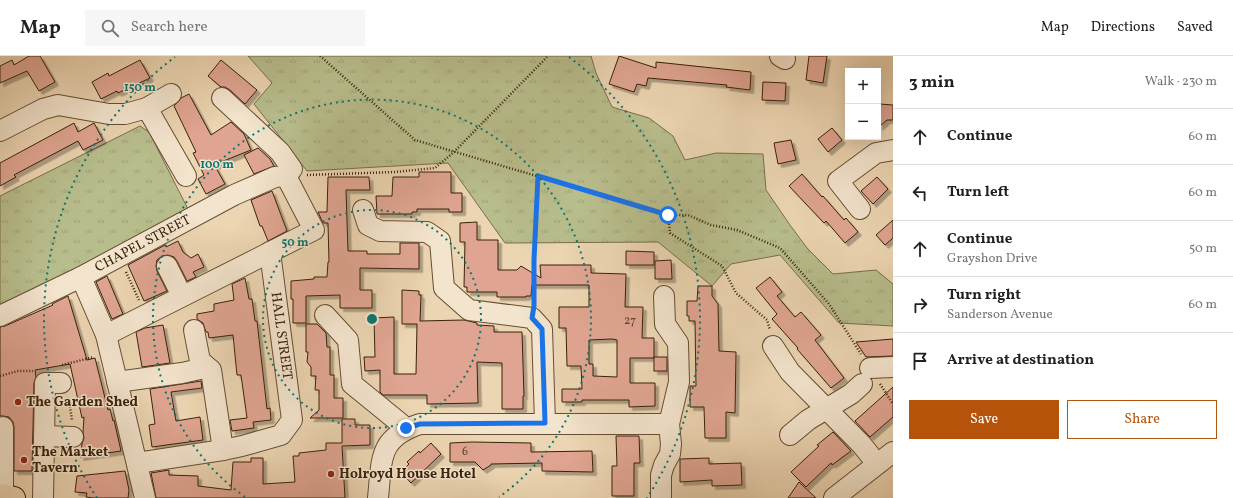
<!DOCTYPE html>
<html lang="en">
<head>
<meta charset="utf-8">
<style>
	:root { --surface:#fff; --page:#f6f6f6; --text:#202124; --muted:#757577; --line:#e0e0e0; --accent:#b45309 }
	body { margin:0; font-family:Vollkorn,serif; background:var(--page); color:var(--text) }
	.controls { position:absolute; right:12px; top:12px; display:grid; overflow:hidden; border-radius:0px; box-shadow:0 4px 16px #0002 }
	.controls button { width:36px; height:36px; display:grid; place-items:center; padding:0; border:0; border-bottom:1px solid var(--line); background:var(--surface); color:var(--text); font:20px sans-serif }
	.stop { position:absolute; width:12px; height:12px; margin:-9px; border:3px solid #1a73e8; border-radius:50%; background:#fff }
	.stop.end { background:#1a73e8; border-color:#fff; box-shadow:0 1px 4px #0008 }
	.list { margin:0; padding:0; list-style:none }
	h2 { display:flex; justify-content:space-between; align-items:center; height:52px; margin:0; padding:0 16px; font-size:17px }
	h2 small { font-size:13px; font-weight:400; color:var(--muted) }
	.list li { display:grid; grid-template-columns:26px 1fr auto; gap:12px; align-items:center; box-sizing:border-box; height:56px; padding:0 16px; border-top:1px solid var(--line) }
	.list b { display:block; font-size:15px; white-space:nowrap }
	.list p { margin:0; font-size:13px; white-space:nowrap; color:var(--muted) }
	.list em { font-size:13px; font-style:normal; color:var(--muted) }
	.actions { display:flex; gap:8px; padding:12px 16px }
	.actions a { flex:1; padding:9px 0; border:1px solid var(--accent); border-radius:0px; text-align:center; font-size:14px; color:var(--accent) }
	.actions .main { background:var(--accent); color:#fff }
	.icon { flex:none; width:22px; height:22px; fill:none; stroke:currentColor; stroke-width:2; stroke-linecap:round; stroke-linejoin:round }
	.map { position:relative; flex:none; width:893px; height:442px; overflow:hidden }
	header { display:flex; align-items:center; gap:24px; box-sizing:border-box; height:56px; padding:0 20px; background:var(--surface); border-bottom:1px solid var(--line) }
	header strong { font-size:19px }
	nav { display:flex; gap:22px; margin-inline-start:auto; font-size:14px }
	.search { width:280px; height:36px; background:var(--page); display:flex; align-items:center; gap:10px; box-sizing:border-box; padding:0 14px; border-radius:0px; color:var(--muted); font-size:15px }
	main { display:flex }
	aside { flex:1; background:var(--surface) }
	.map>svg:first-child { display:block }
	.grass { fill:url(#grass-tufts); stroke:#786f4b }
	.building { fill:#e0a592; stroke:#39210a; fill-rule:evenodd; filter:url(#shadow) }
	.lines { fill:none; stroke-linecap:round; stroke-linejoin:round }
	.minor-casing { stroke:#664e34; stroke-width:22 }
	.major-casing { stroke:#39210a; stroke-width:24 }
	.path { stroke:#39210a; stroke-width:2.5; stroke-dasharray:1 2; stroke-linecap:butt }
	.minor { stroke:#f3e4cd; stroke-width:20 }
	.major { stroke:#ecd5b2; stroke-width:22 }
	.route { stroke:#1a73e8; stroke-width:5 }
	.ring { fill:none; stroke:#0f766e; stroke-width:2; stroke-dasharray:2 4 }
	.poi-dot { fill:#8f2418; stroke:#f3e4cd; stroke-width:1.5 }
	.labels { text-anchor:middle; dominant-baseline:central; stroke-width:3; stroke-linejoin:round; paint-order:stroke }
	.number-label { font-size:12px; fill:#63422c }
	.street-label { font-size:14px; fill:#39210a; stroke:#f3e4cd }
	.poi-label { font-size:14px; font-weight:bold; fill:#39210a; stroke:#f3e4cd; text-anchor:start }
	.centre { fill:#0f766e; stroke:#f3e4cd; stroke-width:2 }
	.ring-label { font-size:12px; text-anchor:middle; font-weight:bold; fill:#0f766e; stroke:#f3e4cd; stroke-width:3; stroke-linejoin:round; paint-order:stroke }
</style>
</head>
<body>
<header>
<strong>Map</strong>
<div class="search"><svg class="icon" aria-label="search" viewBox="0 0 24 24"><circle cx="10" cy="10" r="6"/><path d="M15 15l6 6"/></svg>Search here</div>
<nav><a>Map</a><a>Directions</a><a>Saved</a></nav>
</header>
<main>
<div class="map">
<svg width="893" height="442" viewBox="0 0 893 442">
	<defs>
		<pattern id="grass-tufts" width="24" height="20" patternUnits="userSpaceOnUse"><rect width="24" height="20" fill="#b8bd8c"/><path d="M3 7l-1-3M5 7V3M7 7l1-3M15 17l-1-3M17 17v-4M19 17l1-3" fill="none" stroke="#9fa277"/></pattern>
		<filter id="shadow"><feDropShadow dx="3.5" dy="3.5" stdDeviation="0" flood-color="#0004"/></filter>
	</defs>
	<rect width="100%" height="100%" fill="#ecd5b2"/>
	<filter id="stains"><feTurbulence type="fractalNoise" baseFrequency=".005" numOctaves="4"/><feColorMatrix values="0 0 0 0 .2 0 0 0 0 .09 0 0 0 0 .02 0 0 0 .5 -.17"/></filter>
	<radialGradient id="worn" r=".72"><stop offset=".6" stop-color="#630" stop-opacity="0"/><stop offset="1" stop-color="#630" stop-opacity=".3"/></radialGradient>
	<g class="grass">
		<polygon points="248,0 591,0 596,17 612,51 649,62 673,80 685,104 716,97 763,98 766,134 790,169 807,192 833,218 876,214 893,228 893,270 839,267 780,199 731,208 712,230 658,186 505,187 448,107 307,115 254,48 272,27"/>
		<polygon points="140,70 149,76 189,155 0,252 0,140"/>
	</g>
	<g class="building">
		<polygon points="29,0 40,0 55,26 39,35 27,15 0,27 0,10 12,4 14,9"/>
		<polygon points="619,0 656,12 656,6 751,16 750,34 726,31 727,29 648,22 646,30 637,28 634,36 609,28"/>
		<polygon points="809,0 827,0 823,27 806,24"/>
		<polygon points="140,4 150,22 118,37 117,35 101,43 92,26 108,17 109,20"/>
		<polygon points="221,4 257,34 245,48 230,34 225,31 221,31 208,20"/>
		<polygon points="763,26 786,27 785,45 762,44"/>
		<polygon points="189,38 211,79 231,66 244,78 251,94 221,106 221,107 215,110 225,128 206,138 198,123 204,119 193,97 196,96 174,50 181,42"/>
		<polygon points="880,48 893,49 893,64 887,64 879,71"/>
		<polygon points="74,67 78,76 94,67 103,84 83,94 78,85 14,119 16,121 0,130 0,107"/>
		<polygon points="832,72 842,84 828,96 818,83"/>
		<polygon points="791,84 796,104 778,108 774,87"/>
		<polygon points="258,92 270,103 274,110 254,118 244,99"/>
		<polygon points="419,116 451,116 451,137 462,137 462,156 449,156 449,153 417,153 417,156 412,156 412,158 377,158 376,140 392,140 393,121 419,121"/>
		<polygon points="802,118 822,141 823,140 844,164 846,162 858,176 845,187 826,165 824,167 789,130"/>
		<polygon points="328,121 369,121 370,134 346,134 348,195 367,195 367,198 400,198 400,187 419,187 419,213 360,212 360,234 372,234 372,252 340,252 340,239 306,240 306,267 293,267 293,243 291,243 291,225 314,223 314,221 327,221 328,206 329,206 328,167 323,167 318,156 327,156"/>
		<polygon points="877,121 888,133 873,148 861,135"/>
		<polygon points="272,135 287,175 268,185 262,170 260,170 251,144"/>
		<polygon points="893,164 893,182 885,189 876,179"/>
		<path d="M477,166V184H498V214H517L521,210L541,222L540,209H591V217L626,218L625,251H643L642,282H654V302H630V327H655V350L629,351V344H582V346H562V333H582L581,310H567L566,272H559V251H589V229H532L531,240H526V241H497V236H467V231H464L465,186H460V167ZM612,283L617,284V321L593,320V308H589V284Z"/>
		<polygon points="178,185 183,196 191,202 198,198 204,211 193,216 196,221 187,225 177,205 174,201 168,199 162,200 157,204 156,210 157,215 167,235 144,245 128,209 165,189 166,191"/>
		<polygon points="626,195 654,196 654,209 626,209"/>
		<polygon points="671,204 672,223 655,223 655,205"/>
		<polygon points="107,220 123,258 112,263 96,226"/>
		<polygon points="770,221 782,236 777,240 795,261 801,256 821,279 815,284 844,322 831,332 797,293 798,292 772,263 777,258 756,232"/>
		<polygon points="245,222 249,243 252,243 255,265 257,265 267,353 270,352 271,364 253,366 254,372 232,375 230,364 247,362 241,319 237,319 233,279 209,282 208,276 206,276 203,267 197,263 197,258 214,255 214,248 234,244 232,228"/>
		<polygon points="698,230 712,230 712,240 718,248 719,295 736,296 735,357 726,356 726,382 705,382 704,351 690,351 690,330 696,330 695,265 689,265 689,260 687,260 687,245 697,245"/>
		<polygon points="402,234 419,235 419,239 421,239 420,265 464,264 477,267 477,269 494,270 494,276 522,276 524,340 523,340 523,353 502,353 502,307 477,306 478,347 427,348 427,339 383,339 380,336 380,314 365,315 364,301 375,301 374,262 394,261 394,318 416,318 417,268 402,268"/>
		<polygon points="68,240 87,304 95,302 108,354 110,353 113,365 114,364 121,395 80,401 82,388 84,382 83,376 84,361 82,362 70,308 35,314 36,321 34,327 32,415 14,415 14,371 13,366 9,361 3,360 0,360 0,271 5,270 53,249 52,248"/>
		<polygon points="306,268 317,268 326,277 327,291 330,291 330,319 334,319 334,342 343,342 343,362 310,362 319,354 319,334 315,334 316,320 311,320 311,311 307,306 308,296 306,296"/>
		<polygon points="163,269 170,307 142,311 136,276 145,272"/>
		<polygon points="893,283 893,300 866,301 856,286"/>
		<rect x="654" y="301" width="13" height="14"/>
		<polygon points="201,325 202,332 171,336 176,365 200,361 203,384 152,391 149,369 155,368 150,333"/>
		<polygon points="893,331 893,361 870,381 855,365"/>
		<polygon points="342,363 355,363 355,369 370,369 370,389 342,390 345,442 156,442 151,417 169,414 169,419 198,420 198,430 231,434 233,406 251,406 251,402 263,402 263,428 295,426 293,400 299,400 299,397 326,394 326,387 342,387"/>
		<polygon points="833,376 851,395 832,409 831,407 806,431 791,416 819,390 817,389"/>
		<polygon points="616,380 639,380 640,407 634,407 634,440 612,440 612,410 617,410"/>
		<polygon points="472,386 531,387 531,396 592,395 593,416 542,415 542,407 491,408 491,409 483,414 475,406 450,406 450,387"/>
		<polygon points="431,387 441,398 411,427 401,416 409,408 407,406 419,395 420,397"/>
		<polygon points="709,402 709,408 741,407 742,429 712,430 712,424 680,426 680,403"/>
		<polygon points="125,415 129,434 128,442 94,442 86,441 87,437 75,436 77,420"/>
		<polygon points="799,426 816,442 788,442"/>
	</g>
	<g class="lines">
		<g class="minor-casing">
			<g id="minor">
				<polyline points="780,0 785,3"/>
				<polyline points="222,42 280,96 292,113 286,120"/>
				<polyline points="147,52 171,38"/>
				<polyline points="0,75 43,53 58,49 109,58 125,58 147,52 186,120"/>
				<polyline points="860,153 838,125 876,97 893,94"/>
				<polyline points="363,154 368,169 380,175 427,176 440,185 444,232 469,254 532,262 542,273 545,367"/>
				<polyline points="167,210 182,240"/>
				<polyline points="81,221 106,279 145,442"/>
				<polyline points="325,259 348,284 352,328 406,372"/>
				<polyline points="0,260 81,221 234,139 275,121 286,120"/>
				<polyline points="194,274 200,305 211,314 223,394"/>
				<polyline points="106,279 314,174 286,120"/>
				<polyline points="773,290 790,316 862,389 877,408"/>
				<polyline points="870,312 893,311"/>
				<polyline points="117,326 182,317 200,313 204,308"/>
				<polyline points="790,379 808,364 851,338 862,328"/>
				<polyline points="44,380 73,381"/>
				<polyline points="137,407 223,394 242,390 281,379 292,364 270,196"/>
				<polyline points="3,439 3,371"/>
				<polyline points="43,442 45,327 61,327"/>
				<path d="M378,442C382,403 378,382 420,368H669L679,326L678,287L665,268L664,240"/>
				<polyline points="661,442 661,419 664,409 670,398 671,388 669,368"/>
				<polyline points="834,442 893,396"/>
			</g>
		</g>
		<g class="major-casing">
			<polyline id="major" points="0,439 14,442"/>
		</g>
		<g class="path">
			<polyline points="320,0 415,84 668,159 688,159 711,169 737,174 780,192 829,248 861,298"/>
			<polyline points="307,119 395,116 435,112 454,96 548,0"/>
			<polyline points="668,159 670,177 722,210 736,237 767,264 770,274"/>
			<polyline points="126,216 139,244"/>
			<polyline points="534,246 534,204 538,121"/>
			<polyline points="62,309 94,301"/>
			<polyline points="0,320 18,315 33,315"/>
			<polyline points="880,328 893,348"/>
			<polyline points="67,342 70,351 72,364"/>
		</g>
		<use href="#minor" class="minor"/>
		<use href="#major" class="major"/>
	</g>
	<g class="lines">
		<polyline class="route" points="406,372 420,368 545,367 542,273 532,262 534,250 534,204 538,120 668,159"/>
	</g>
	<g class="ring">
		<circle cx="372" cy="263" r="109"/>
		<path d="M245 441A219 219 0 1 1 499 441"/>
		<path d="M97 442A328 328 0 0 1 175 1M569 1A328 328 0 0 1 647 442"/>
	</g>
	<g class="poi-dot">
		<circle cx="18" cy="346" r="4"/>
		<circle cx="24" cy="404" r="4"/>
		<circle cx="331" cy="418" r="4"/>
	</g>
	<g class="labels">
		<g class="number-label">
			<text x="630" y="265">27</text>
			<text x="465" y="396">6</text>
		</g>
		<g class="street-label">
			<text transform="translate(143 188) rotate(-28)">CHAPEL STREET</text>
			<text transform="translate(281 280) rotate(82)">HALL STREET</text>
		</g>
		<g class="poi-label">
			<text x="26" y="346">The Garden Shed</text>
			<text x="32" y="396">The Market<tspan x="32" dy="16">Tavern</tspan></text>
			<text x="339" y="418">Holroyd House Hotel</text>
		</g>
	</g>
	<circle cx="372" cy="263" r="6" class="centre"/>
	<g class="ring-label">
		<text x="140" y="35">150 m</text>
		<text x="217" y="112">100 m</text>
		<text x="295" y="190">50 m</text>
	</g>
	<rect width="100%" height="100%" filter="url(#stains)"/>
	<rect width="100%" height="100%" fill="url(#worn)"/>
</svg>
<div class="controls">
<button>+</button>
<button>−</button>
</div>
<div class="stop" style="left:668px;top:159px"></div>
<div class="stop end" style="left:406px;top:372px"></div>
</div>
<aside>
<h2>3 min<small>Walk · 230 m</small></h2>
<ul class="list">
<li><svg class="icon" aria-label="ahead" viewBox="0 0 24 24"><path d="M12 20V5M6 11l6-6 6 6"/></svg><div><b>Continue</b></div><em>60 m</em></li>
<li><svg class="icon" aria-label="left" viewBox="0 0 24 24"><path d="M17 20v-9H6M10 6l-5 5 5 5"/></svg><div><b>Turn left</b></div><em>60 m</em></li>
<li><svg class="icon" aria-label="ahead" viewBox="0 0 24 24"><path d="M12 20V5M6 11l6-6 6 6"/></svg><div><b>Continue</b><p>Grayshon Drive</p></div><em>50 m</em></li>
<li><svg class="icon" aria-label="right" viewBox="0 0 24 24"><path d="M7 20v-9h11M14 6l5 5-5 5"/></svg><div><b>Turn right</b><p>Sanderson Avenue</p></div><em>60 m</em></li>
<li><svg class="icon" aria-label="arrive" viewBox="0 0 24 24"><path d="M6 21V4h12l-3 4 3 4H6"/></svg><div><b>Arrive at destination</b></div></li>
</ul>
<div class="actions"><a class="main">Save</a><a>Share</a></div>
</aside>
</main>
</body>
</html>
